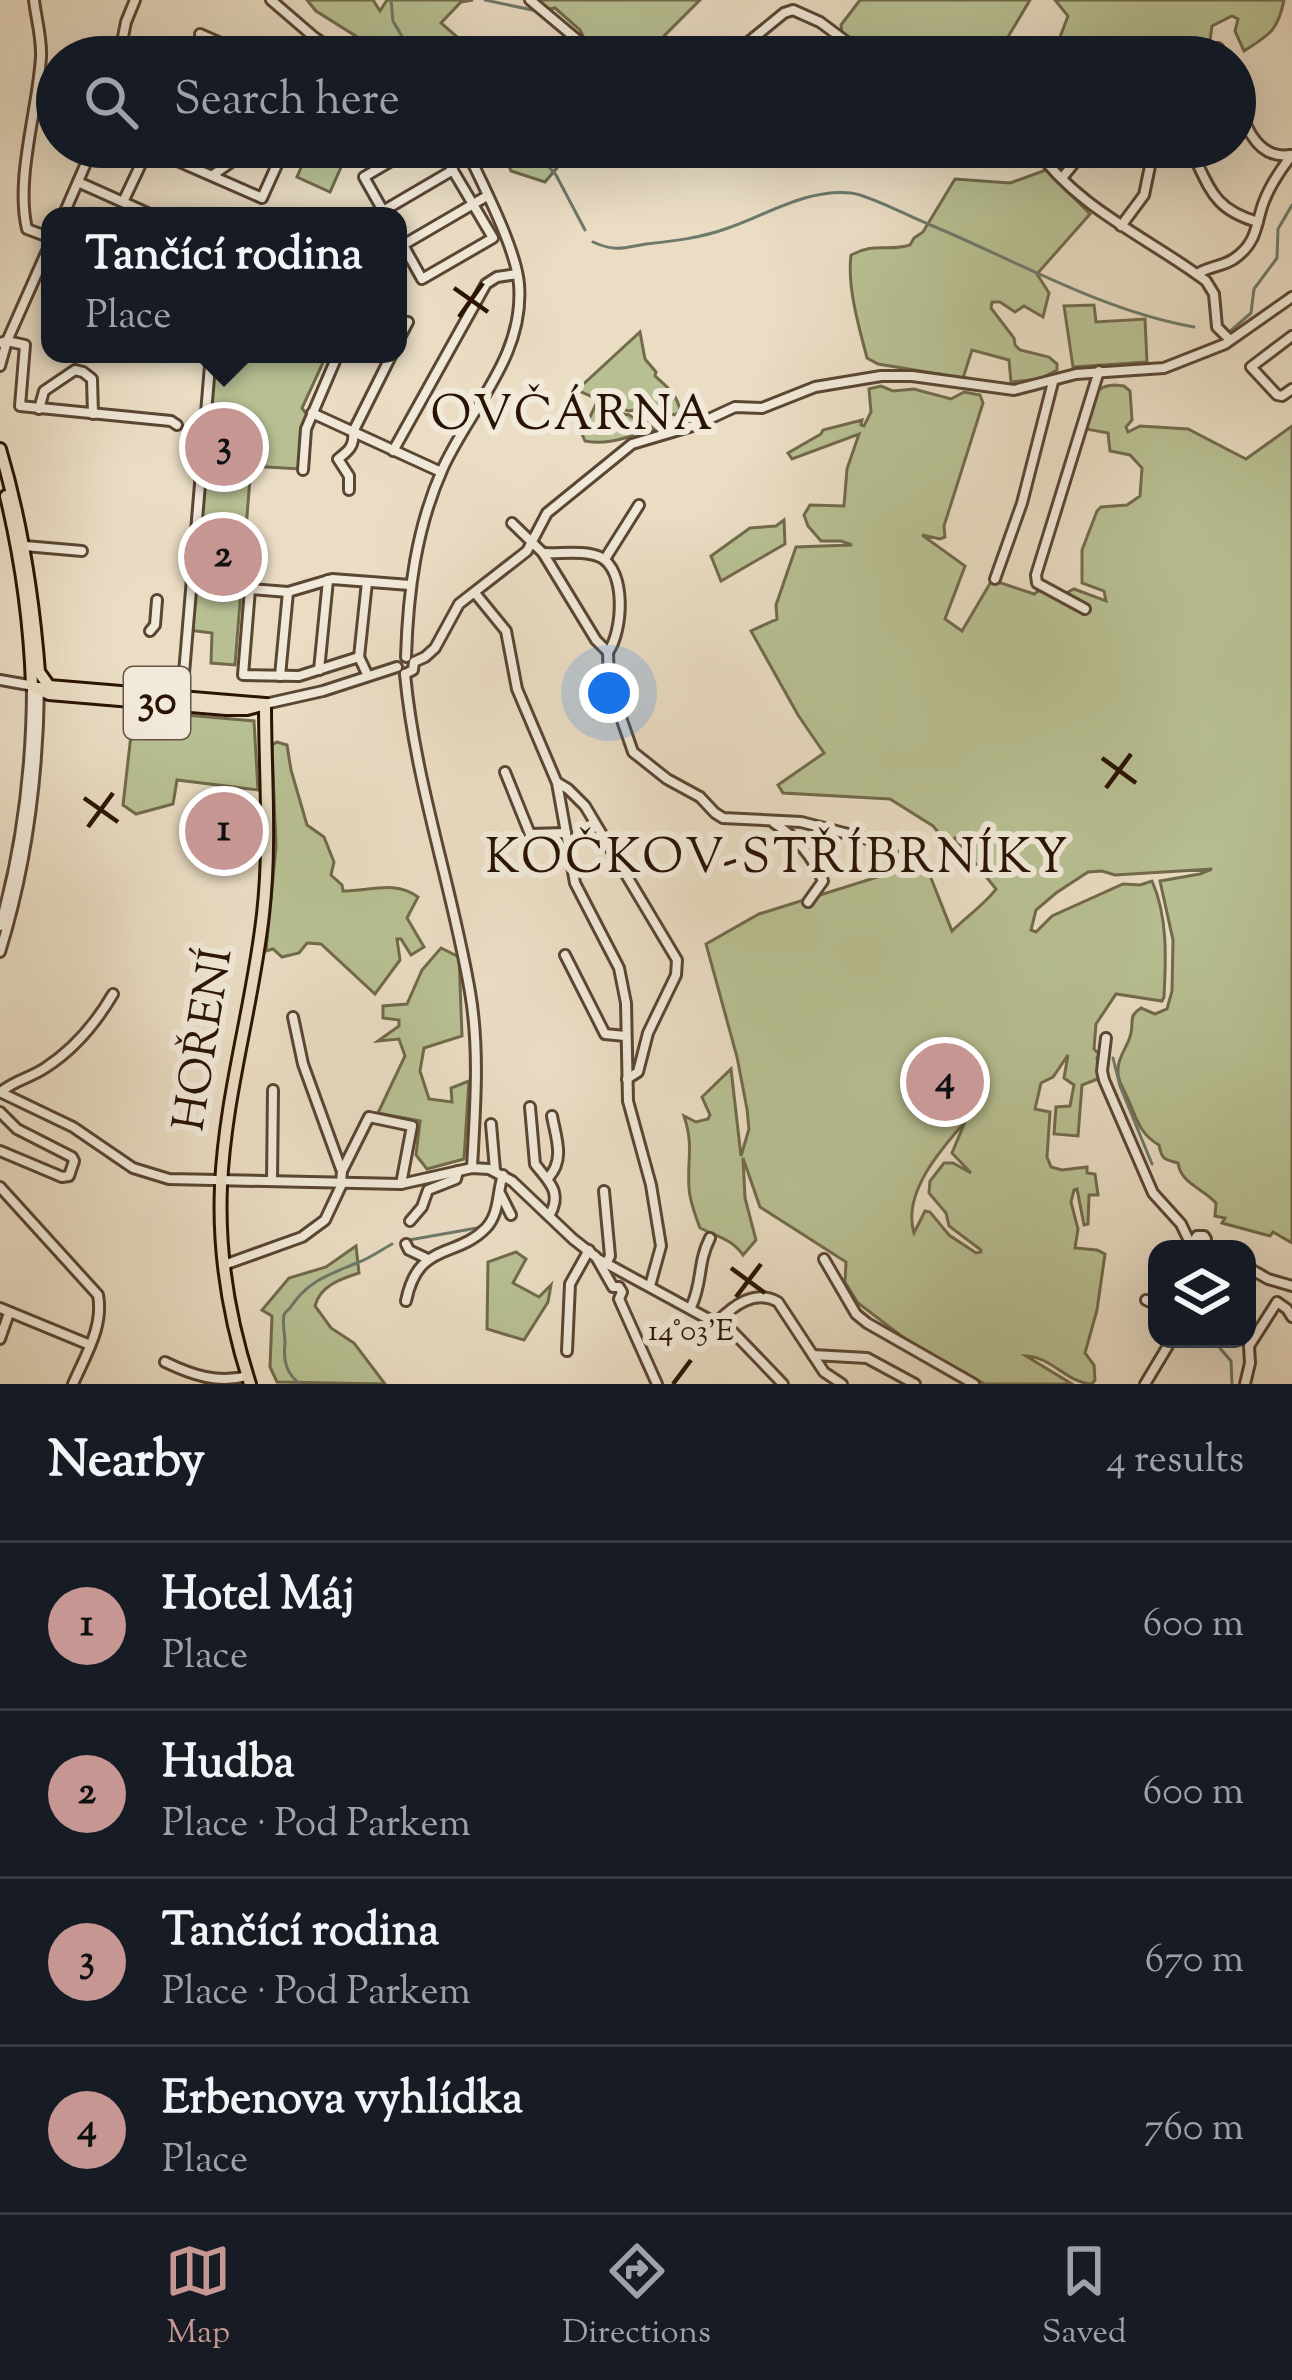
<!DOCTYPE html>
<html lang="en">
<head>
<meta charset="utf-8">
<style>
	:root { --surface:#171b24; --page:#242831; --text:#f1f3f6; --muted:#9ea1a6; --line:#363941; --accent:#c59692 }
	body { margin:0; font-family:"Sorts Mill Goudy",serif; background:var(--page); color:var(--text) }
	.controls { position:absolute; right:36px; bottom:36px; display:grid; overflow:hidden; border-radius:24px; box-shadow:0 12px 48px #0002 }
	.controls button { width:108px; height:108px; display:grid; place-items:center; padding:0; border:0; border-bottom:3px solid var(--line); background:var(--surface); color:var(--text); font:60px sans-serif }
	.you { position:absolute; left:609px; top:693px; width:42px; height:42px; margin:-30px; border:9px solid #fff; border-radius:50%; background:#1a73e8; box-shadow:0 0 0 18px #1a73e833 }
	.badge { display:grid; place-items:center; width:78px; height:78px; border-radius:50%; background:var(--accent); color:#111; font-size:39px; font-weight:700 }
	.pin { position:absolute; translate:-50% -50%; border:6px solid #fff; box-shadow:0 3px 12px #0006 }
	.popup { position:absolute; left:41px; top:207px; width:366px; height:156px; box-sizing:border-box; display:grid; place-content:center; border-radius:24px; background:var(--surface); filter:drop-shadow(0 3px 9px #0005); font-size:39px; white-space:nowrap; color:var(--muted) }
	.popup b { font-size:45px; color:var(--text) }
	.popup::after { content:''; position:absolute; left:50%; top:100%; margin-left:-24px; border:24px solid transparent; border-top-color:var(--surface) }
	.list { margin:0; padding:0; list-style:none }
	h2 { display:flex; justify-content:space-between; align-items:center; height:156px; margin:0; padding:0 48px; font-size:51px }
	h2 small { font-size:39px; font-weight:400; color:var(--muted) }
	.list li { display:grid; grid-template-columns:78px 1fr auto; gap:36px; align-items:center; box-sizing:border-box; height:168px; padding:0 48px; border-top:3px solid var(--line) }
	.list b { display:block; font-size:45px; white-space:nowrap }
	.list p { margin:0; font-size:39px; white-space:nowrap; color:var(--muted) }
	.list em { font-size:39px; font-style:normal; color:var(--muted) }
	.icon { flex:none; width:66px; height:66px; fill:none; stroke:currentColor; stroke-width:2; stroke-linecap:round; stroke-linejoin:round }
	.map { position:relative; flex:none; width:1292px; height:1384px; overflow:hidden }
	.search { position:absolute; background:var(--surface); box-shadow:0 12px 48px #0002; left:36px; right:36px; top:36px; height:132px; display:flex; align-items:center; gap:30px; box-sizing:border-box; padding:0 42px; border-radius:66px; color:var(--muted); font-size:45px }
	.sheet { height:828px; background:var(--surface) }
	nav { display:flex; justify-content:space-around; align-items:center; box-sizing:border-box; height:168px; border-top:3px solid var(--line); background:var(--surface); font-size:33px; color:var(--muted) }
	nav a { display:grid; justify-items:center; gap:6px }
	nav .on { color:var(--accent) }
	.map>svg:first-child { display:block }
	.green { fill:#b8c093; stroke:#716a4b; stroke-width:3; fill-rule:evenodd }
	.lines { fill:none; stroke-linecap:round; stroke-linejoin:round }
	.stream { stroke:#6d796a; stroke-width:3 }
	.minor-casing { stroke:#5a4633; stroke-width:14 }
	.major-casing { stroke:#2a1303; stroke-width:16 }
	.minor { stroke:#f1e9d9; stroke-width:8 }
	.major { stroke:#eaddc4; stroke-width:10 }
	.ticks { fill:none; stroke:#2a1303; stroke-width:4.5 }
	.labels { text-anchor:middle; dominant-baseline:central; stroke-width:12; stroke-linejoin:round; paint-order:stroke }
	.shield { fill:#f1e9d9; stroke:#665343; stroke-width:3 }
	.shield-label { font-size:42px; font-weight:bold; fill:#2a1303 }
	.street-label { font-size:45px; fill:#2a1303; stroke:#f1e9d9 }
	.neighbourhood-label { font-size:48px; letter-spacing:3px; fill:#2a1303; stroke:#f1e9d9 }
	.ticks-label { font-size:30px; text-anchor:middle; fill:#2a1303; stroke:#f1e9d9; stroke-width:12; stroke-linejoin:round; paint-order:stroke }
</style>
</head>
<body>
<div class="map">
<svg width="1292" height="1384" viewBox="0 0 1292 1384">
	<rect width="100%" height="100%" fill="#eaddc4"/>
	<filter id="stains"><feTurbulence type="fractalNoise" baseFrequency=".00167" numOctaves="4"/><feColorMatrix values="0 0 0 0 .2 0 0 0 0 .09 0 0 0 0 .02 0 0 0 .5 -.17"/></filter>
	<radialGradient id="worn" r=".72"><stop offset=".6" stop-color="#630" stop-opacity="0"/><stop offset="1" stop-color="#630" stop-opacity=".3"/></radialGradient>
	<g class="green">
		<polygon points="307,0 373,0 380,11 387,0 473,0 461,2 441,23 465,44 489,44 505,57 374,57 366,51 370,45 316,11"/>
		<polygon points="535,0 700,0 643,57 605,57 585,40 580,30 555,8 546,10"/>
		<polygon points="860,0 1030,0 996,57 872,57 842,33 841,25"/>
		<path d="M1055,0H1284C1278,31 1269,35 1244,51L1235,31L1238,19L1232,16L1212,26L1208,55L1217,57H1098L1060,37L1068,16Z"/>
		<polygon points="310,147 350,147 330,192 297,177"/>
		<polygon points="502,147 555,147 557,168 545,182 511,171"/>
		<path d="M1046,170L1090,214L1037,274L1049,293L1043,317L1024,306L1015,312L1000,302H992L991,308L1014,338L1015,345L1020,350L1049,357L1057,364V370L1040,379L1011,382L1009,360L972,350L963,378L878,364L867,358C859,327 847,287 851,255C875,242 887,252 910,245L914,238L923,232L955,179L1010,183Z"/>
		<polygon points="1094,305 1096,322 1145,319 1147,362 1073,367 1064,306"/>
		<path d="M640,332L645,359L656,372L655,376C666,386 678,395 680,411L675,415L644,408L629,411L597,402V399L577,390Z"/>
		<polygon points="213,354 327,354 302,408 307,415 300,469 251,466 235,665 211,663 212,633 188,630"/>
		<path d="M1114,385L1124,386L1130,391L1132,420L1126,427L1128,432L1140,426L1188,429L1246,459L1292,426V1243L1273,1232L1270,1236L1222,1223L1225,1218L1215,1216L1216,1203C1203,1188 1181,1184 1178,1163C1164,1159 1162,1160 1159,1145C1138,1133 1136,1116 1127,1097C1123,1087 1117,1080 1118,1069C1118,1056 1129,1045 1131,1033C1134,1019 1128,1017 1141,1008L1155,1014L1167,1009L1172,991L1173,940L1160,881L1200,874L1212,869L1115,875L1102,871L1088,872L1056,893L1036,910L1031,930L1036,932L1052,916L1123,884L1140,885L1152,881C1168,917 1166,959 1164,997L1162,1001L1116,994L1096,1024L1094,1049L1099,1054L1097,1058L1100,1078L1082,1085L1078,1136L1054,1134L1056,1107L1070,1106L1074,1085L1064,1078L1068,1055L1053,1077L1041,1083L1035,1109L1050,1112L1047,1157L1051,1167L1062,1170L1087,1167V1173L1095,1174L1098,1195H1089L1088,1224L1084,1225L1077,1189L1074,1190L1071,1202L1078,1229L1075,1248L1097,1250L1105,1254L1097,1310L1085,1353L1094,1365L1095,1380L1092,1384C1067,1383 1052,1357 1026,1356L1072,1384H985L921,1351L858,1303L845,1282L846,1262L760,1207L743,1158L745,1198L756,1240L743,1255C732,1239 716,1236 700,1228C695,1214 690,1203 689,1188C687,1158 694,1146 684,1116L696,1122L708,1119L710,1115L702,1097L731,1069L741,1156L749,1129L747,1109L737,1057L706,944L759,914L884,875L900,850L925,863L952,931C964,919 987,902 996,889L955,838L947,843L933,826L890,799L783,793L778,785L824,753L798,715L751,631L777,619L776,605L796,547L852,545L841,541H821L808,526L804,515L810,505L844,506L847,469L859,434L792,459L788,453L821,434L823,430L862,420L861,425L864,426L871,412L869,389L881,386L893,391L914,389L951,399L964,392L980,395L983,403L944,526L945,537L940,539L922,535L965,566L945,619L962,631L992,580L1034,594L1046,586L1066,593L1074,589L1106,601L1104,591L1082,583V550L1097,511L1101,507L1127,505L1140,496L1142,468L1130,455L1110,451L1108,433L1086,429L1084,425C1091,406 1090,386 1114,385ZM965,1122L952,1153L971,1173L953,1163H944L930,1181L929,1193L946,1213L949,1226L981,1250V1252L976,1253L949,1235L930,1212L925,1211L914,1233C902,1194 940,1150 965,1122Z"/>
		<path d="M596,404L609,411L629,415L639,422H646L655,430C630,435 611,446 585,441L582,434Z"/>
		<polygon points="784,520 785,544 721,581 711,556 750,528 776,526"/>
		<polygon points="151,712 254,721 258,790 177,780 173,804 136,814 123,805 131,735"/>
		<path d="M277,742L287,745L291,770L307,825L324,837L334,862L331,875L342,885L343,891C370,891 395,880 418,897L407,918L424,947L411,955L401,939H397L400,960L375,994L321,944L307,943L299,953L282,957L273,949L266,951L276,847L272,745Z"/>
		<polygon points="441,948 459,957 462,1036 424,1048 420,1071 429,1099 452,1102 451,1088 469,1081 464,1159 427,1169 416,1155 420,1121 378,1113 405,1056 399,1039 378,1041 399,1026 399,1020 383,1018 383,1006 407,1004 422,970"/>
		<path d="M356,1246L359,1273C340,1279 320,1286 315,1306L331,1328L354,1343L385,1384L277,1382L270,1367L272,1316L262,1310L289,1278L326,1267Z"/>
		<polygon points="516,1252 526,1259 513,1283 539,1297 551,1285 548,1302 524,1340 487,1329 488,1262"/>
	</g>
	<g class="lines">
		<g class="stream">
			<polyline points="391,0 393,21 414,57"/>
			<polyline points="485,0 537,11"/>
			<polyline points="531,147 556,175 585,230"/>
			<path d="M593,242C615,252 623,248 646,244C674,241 701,238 728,228C766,215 808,188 851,193C869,195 908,216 928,224C1016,260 1099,310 1194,327"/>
			<polyline points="1227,334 1251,313 1254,289 1277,258 1278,229 1292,205"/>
			<polyline points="1113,1058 1120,1086 1152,1164"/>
			<polyline points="409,1240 477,1228"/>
			<polyline points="1212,1339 1231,1361 1232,1384"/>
			<path d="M300,1384C286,1373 283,1361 285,1343C285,1335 282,1322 284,1315C285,1312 288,1310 290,1308C308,1280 329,1275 359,1262C370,1258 381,1250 392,1244"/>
		</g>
		<g class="minor-casing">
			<g id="minor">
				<path d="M34,0C36,18 42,38 41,57C38,109 15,178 27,229L43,235"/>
				<polyline points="271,0 314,37 343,57"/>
				<polyline points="530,0 598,57"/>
				<polyline points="200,34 252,57"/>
				<polyline points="1218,48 1224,57"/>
				<polyline points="119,57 126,22 135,0"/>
				<polyline points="730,57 784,13 793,10 820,22 867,57"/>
				<path d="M1235,90C1242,119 1254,160 1290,155"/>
				<path d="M1035,147C1076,208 1149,238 1206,281L1214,294L1217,327L1230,340"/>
				<path d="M1189,147C1210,186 1211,209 1258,222"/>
				<polyline points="148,148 262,198 285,147"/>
				<polyline points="190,166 199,147"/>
				<polyline points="213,175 252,147"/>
				<polyline points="1062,178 1087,147"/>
				<polyline points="78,182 154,216"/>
				<polyline points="123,202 149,147"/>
				<polyline points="383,211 453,170"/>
				<polyline points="63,216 93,147"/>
				<polyline points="386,216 364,177 415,147"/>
				<polyline points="1121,226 1144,195 1154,147"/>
				<polyline points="398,236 422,279 493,238 439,147"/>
				<polyline points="403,245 487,196"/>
				<path d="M1197,274C1211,265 1226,267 1239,255C1257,240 1256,224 1263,204C1269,187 1281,169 1292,155"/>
				<polyline points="1292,336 1251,367 1277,395 1282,396 1292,389"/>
				<polyline points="398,341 408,322"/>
				<polyline points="0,343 7,341 25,345 20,406 171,421 177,425"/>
				<polyline points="0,366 7,341 50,244"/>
				<polyline points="39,409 44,391 75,370 83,372 92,379 93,414"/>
				<polyline points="312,413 441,472"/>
				<polyline points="393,451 486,284 497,277 517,274"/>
				<polyline points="303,470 306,429 338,354"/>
				<path d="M349,490V476L338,459C348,451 355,446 353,432L392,354"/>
				<polyline points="512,523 543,553 596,640 608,652 609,683 633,752 667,779 700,797 715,813 723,818 801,822 887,844"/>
				<polyline points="25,546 82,551"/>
				<path d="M543,553C561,554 584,550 600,557C627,570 623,632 608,652"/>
				<polyline points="605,559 639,505"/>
				<polyline points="995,579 1022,503 1053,382"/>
				<polyline points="475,593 506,631 517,689 557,783 575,883 619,968 626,1003 628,1101 651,1185 661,1246 650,1286"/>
				<polyline points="1085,609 1037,583 1036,575 1099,371"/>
				<polyline points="150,631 155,625 157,600"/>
				<polyline points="359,657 367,582"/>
				<path d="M406,657C408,592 416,528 443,468C471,407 525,356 519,284C516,248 481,181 465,147"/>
				<polyline points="319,670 328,580"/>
				<polyline points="405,674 413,670 414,662 425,657 435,648 459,604 527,551 547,513 632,444 696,425 735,407 762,408 815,387 881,376 912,376 1014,390 1076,374 1164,368 1225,344 1292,297"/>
				<path d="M405,674C415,782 452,886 470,992C480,1050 475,1110 472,1168"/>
				<polyline points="280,676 288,592"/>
				<polyline points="368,676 359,657 299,676 243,675 250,589 288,592 332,579 410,585"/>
				<polyline points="0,680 34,686"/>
				<polyline points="183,685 211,354"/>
				<polyline points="265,704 323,691 397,667"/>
				<polyline points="505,772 530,834 566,833"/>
				<polyline points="558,783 568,789 585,806 677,960 676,975 648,1033 638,1072 627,1079"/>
				<path d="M774,823C796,837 813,857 823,881L808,902"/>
				<path d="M0,926C22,848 32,768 32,686"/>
				<path d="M0,952C27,865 38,778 39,687"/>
				<polyline points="565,955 605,1034 625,1036"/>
				<polyline points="293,1017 303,1064 341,1169"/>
				<polyline points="1106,1038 1102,1071 1104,1080 1153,1193 1181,1224 1193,1249"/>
				<polyline points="0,1092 73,1127 133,1168 169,1179 401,1184 472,1168 489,1169 512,1181 573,1239 596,1257 613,1287 619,1287 622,1292 619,1299 657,1384"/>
				<path d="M1,1092C13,1081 30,1078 45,1068C73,1050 96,1023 113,994"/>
				<path d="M530,1107L535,1164C547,1180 564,1192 549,1216"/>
				<polyline points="0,1112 17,1129 72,1157 74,1161 69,1176 62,1177 0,1151"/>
				<polyline points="491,1124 495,1170"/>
				<path d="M549,1177C565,1159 556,1138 552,1116"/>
				<polyline points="272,1181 273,1090"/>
				<polyline points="341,1183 342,1171 369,1117 412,1126 401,1184"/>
				<path d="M0,1187L98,1295C104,1327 85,1356 73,1384"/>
				<polyline points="604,1191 610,1256 607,1262"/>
				<polyline points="501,1195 511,1215"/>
				<polyline points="410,1221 422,1207 428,1190 456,1179 458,1171"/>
				<polyline points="406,1244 409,1250 428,1259"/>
				<polyline points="1192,1244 1197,1236 1204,1236 1206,1239 1202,1249"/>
				<polyline points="824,1259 856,1314 867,1323 974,1384"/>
				<polyline points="600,1260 734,1333 783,1384"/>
				<polyline points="224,1265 302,1237 325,1220 341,1186"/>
				<polyline points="1247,1267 1268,1279 1292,1286"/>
				<polyline points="1146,1300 1157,1305"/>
				<path d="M406,1301C418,1241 456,1259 486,1228C500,1213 497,1192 503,1175"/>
				<path d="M691,1307C703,1282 697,1264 710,1238"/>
				<polyline points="0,1308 90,1345"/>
				<path d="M717,1322C734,1305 755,1289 778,1302L824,1372L842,1384"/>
				<polyline points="0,1339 9,1313"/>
				<polyline points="567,1351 570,1284 589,1250"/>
				<polyline points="813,1355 867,1358 915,1384"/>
				<path d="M165,1362C192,1375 218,1384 247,1376"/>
				<polyline points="1145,1384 1172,1339"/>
				<polyline points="1245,1384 1250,1363 1249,1346 1277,1302 1287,1309 1292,1317"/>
			</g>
		</g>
		<g class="major-casing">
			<g id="major">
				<path d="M0,449C22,523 33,595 39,672L49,686L265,704"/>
				<path d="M6,496C21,559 30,622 32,686L49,694L226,709H247L262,705"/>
				<path d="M250,1384C229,1319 218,1254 221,1186C225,1095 253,1005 263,914C271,844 265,774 265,704"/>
			</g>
		</g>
		<use href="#minor" class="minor"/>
		<use href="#major" class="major"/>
	</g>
	<path class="ticks" d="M454,288L488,312M459,317L483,283M1102,758L1136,783M1106,788L1131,754M84,798L118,822M88,827L113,793M731,1268L765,1293M736,1297L761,1264M673,1384L691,1360"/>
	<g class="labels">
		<rect class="shield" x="124" y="667" width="66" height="72" rx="9"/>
		<g class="shield-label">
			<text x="157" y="703">30</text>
		</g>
		<g class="street-label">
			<text transform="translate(206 1040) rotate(-81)">HOŘENÍ</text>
		</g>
		<g class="neighbourhood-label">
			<text x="573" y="417">OVČÁRNA</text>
			<text x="778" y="860">KOČKOV-STŘÍBRNÍKY</text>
		</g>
	</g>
	<g class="ticks-label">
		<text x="691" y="1340">14°03'E</text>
	</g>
	<rect width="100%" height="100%" filter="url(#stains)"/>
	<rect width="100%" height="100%" fill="url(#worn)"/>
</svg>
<div class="controls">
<button><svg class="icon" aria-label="layers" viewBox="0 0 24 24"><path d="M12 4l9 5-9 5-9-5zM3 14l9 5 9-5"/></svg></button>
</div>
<div class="you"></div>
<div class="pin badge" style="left:224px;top:831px">1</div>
<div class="pin badge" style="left:223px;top:557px">2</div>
<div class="pin badge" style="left:224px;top:447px">3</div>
<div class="popup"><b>Tančící rodina</b>Place</div>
<div class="pin badge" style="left:945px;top:1082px">4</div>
<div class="search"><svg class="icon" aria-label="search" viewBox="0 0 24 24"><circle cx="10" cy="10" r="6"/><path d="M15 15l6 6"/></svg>Search here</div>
</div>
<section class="sheet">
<h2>Nearby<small>4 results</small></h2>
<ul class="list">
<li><span class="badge">1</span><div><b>Hotel Máj</b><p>Place</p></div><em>600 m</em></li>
<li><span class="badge">2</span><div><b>Hudba</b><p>Place · Pod Parkem</p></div><em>600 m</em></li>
<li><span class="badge">3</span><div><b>Tančící rodina</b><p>Place · Pod Parkem</p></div><em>670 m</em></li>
<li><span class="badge">4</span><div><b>Erbenova vyhlídka</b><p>Place</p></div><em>760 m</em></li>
</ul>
</section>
<nav>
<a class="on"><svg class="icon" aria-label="map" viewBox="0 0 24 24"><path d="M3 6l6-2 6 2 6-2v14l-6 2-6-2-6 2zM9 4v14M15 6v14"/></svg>Map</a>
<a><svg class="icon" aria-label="directions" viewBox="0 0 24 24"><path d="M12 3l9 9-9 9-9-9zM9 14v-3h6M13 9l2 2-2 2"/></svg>Directions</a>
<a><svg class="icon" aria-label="saved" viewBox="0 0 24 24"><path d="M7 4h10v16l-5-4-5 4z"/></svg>Saved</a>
</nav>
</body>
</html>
